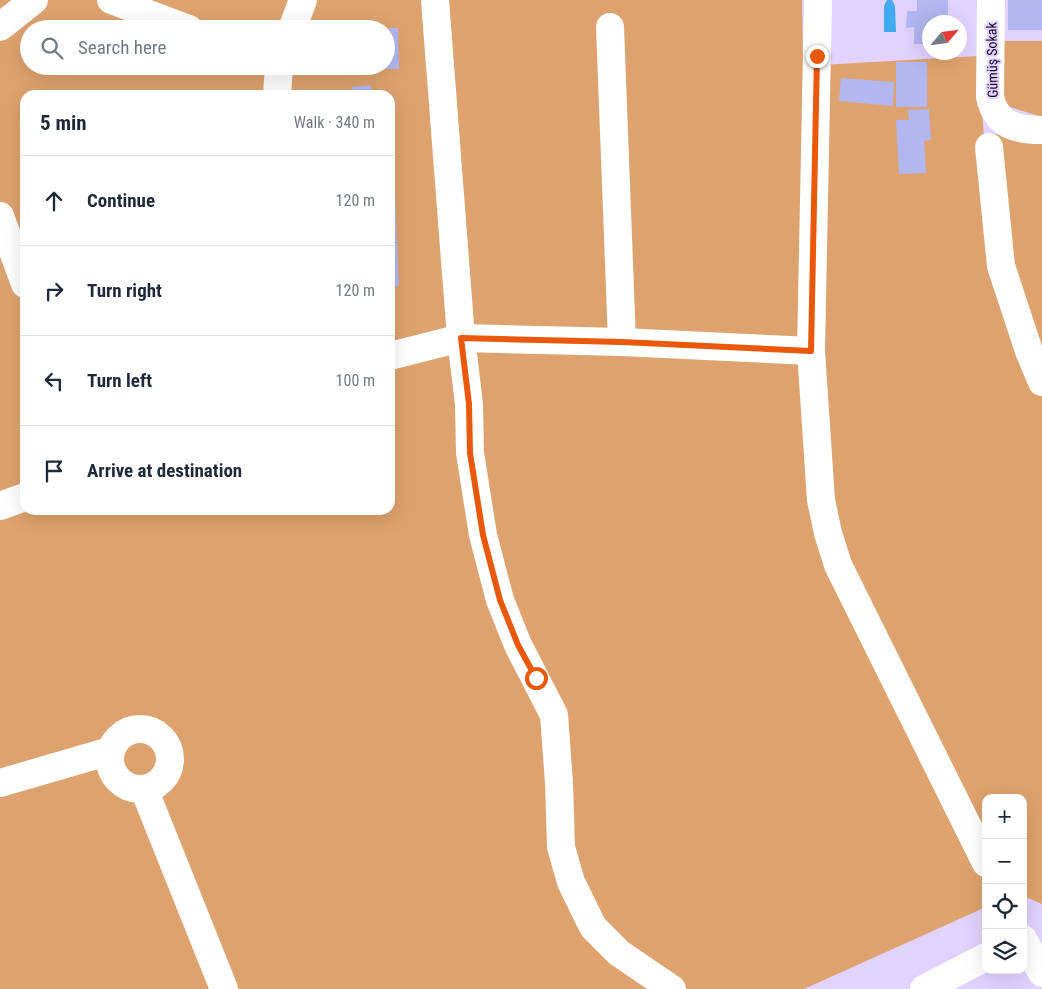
<!DOCTYPE html>
<html lang="en">
<head>
<meta charset="utf-8">
<style>
	:root { --surface:#fff; --page:#f6f6f7; --text:#1f2937; --muted:#747a83; --line:#e0e1e3 }
	body { margin:0; font-family:"Roboto Condensed",sans-serif; background:var(--page); color:var(--text) }
	.controls { position:absolute; right:15px; bottom:15px; display:grid; overflow:hidden; border-radius:10px; box-shadow:0 5px 20px #0002 }
	.controls button { width:45px; height:45px; display:grid; place-items:center; padding:0; border:0; border-bottom:1px solid var(--line); background:var(--surface); color:var(--text); font:25px sans-serif }
	.compass { position:absolute; left:922px; top:15px; width:45px; height:45px; border-radius:50%; background:var(--surface); box-shadow:0 5px 20px #0002; rotate:62deg }
	.stop { position:absolute; width:15px; height:15px; margin:-11px; border:4px solid #ea580c; border-radius:50%; background:#fff }
	.stop.end { background:#ea580c; border-color:#fff; box-shadow:0 1px 5px #0008 }
	.list { margin:0; padding:0; list-style:none }
	h2 { display:flex; justify-content:space-between; align-items:center; height:65px; margin:0; padding:0 20px; font-size:21px }
	h2 small { font-size:16px; font-weight:400; color:var(--muted) }
	.list li { display:grid; grid-template-columns:32px 1fr auto; gap:15px; align-items:center; box-sizing:border-box; height:90px; padding:0 20px; border-top:1px solid var(--line) }
	.list b { display:block; font-size:19px; white-space:nowrap }
	.list em { font-size:16px; font-style:normal; color:var(--muted) }
	.icon { flex:none; width:28px; height:28px; fill:none; stroke:currentColor; stroke-width:2; stroke-linecap:round; stroke-linejoin:round }
	.map { position:relative; flex:none; width:1042px; height:989px; overflow:hidden }
	.search { position:absolute; background:var(--surface); box-shadow:0 5px 20px #0002; left:20px; top:20px; width:375px; height:55px; display:flex; align-items:center; gap:12px; box-sizing:border-box; padding:0 18px; border-radius:28px; color:var(--muted); font-size:19px }
	.panel { position:absolute; background:var(--surface); box-shadow:0 5px 20px #0002; left:20px; top:90px; width:375px; height:425px; border-radius:15px }
	.map>svg:first-child { display:block }
	.green { fill:#dea26e; fill-rule:evenodd }
	.water { fill:#42abf0 }
	.building { fill:#b3b7f1 }
	.lines { fill:none; stroke-linecap:round; stroke-linejoin:round }
	.minor { stroke:#fff; stroke-width:28 }
	.route { stroke:#ea580c; stroke-width:6 }
	.labels { text-anchor:middle; dominant-baseline:central; stroke-width:4; stroke-linejoin:round; paint-order:stroke }
	.street-label { font-size:14px; fill:#130821; stroke:#e2d2ff }
</style>
</head>
<body>
<div class="map">
<svg width="1042" height="989" viewBox="0 0 1042 989">
	<rect width="100%" height="100%" fill="#e2d2ff"/>
	<g class="green">
		<path d="M0,0H802L803,66L978,56L991,232L987,133L1042,140V904L1023,896V798H986V907L804,989H0ZM29,29H386V66H29ZM25,95H390V510H25Z"/>
		<polygon points="1001,41 1042,41 1042,117 1010,107 1001,96"/>
	</g>
	<polygon class="water" points="887,0 892,0 895,6 896,32 884,32 884,6"/>
	<g class="building">
		<polygon points="917,0 948,0 948,22 930,22 930,44 914,44 914,27 906,28 907,11 917,11"/>
		<rect x="1008" y="0" width="34" height="30"/>
		<polygon points="386,28 398,28 399,69 374,69 374,66 386,66"/>
		<rect x="896" y="62" width="31" height="45"/>
		<polygon points="841,78 894,82 893,106 839,101"/>
		<polygon points="371,85 372,95 353,95 352,87"/>
		<polygon points="929,109 931,140 924,141 926,173 899,174 896,120 909,120 908,110"/>
		<polygon points="390,128 392,128 399,286 390,287"/>
	</g>
	<g class="lines">
		<g class="minor">
			<polyline points="111,0 189,29"/>
			<polyline points="435,0 461,338 469,404 470,453 483,535 500,600 518,645 554,715 559,783 561,847 571,882 593,927 619,953 672,989"/>
			<polyline points="818,0 811,351 821,500 828,533 838,565 986,863"/>
			<path d="M991,0L990,97C996,125 1016,130 1042,130"/>
			<polyline points="0,27 34,0"/>
			<polyline points="610,27 622,342"/>
			<polyline points="292,29 303,0"/>
			<polyline points="277,95 279,66"/>
			<polyline points="989,147 1001,266 1029,351 1042,382"/>
			<polyline points="0,216 25,284"/>
			<polyline points="390,356 461,338 622,342 811,351"/>
			<polyline points="0,506 25,497"/>
			<circle cx="140" cy="759" r="30"/>
			<polyline points="0,783 110,751"/>
			<polyline points="144,789 224,989"/>
			<polyline points="1023,939 1042,973"/>
			<polyline points="924,989 986,957"/>
		</g>
	</g>
	<g class="lines">
		<polyline class="route" points="536,678 518,645 500,600 483,535 470,453 469,404 461,338 622,342 811,351 817,56"/>
	</g>
	<g class="labels">
		<g class="street-label">
			<text transform="translate(992 60) rotate(-91)">Gümüş Sokak</text>
		</g>
	</g>
</svg>
<div class="controls">
<button>+</button>
<button>−</button>
<button><svg class="icon" aria-label="locate" viewBox="0 0 24 24"><circle cx="12" cy="12" r="6"/><path d="M12 2v4M12 18v4M2 12h4M18 12h4"/></svg></button>
<button><svg class="icon" aria-label="layers" viewBox="0 0 24 24"><path d="M12 4l9 5-9 5-9-5zM3 14l9 5 9-5"/></svg></button>
</div>
<svg class="compass" viewBox="-18 -18 36 36"><path d="M0-13l5 13h-10z" fill="#e53935"/><path d="M0 13l5-13h-10z" fill="#747a83"/></svg>
<div class="stop" style="left:536px;top:678px"></div>
<div class="stop end" style="left:817px;top:56px"></div>
<div class="search"><svg class="icon" aria-label="search" viewBox="0 0 24 24"><circle cx="10" cy="10" r="6"/><path d="M15 15l6 6"/></svg>Search here</div>
<section class="panel">
<h2>5 min<small>Walk · 340 m</small></h2>
<ul class="list">
<li><svg class="icon" aria-label="ahead" viewBox="0 0 24 24"><path d="M12 20V5M6 11l6-6 6 6"/></svg><div><b>Continue</b></div><em>120 m</em></li>
<li><svg class="icon" aria-label="right" viewBox="0 0 24 24"><path d="M7 20v-9h11M14 6l5 5-5 5"/></svg><div><b>Turn right</b></div><em>120 m</em></li>
<li><svg class="icon" aria-label="left" viewBox="0 0 24 24"><path d="M17 20v-9H6M10 6l-5 5 5 5"/></svg><div><b>Turn left</b></div><em>100 m</em></li>
<li><svg class="icon" aria-label="arrive" viewBox="0 0 24 24"><path d="M6 21V4h12l-3 4 3 4H6"/></svg><div><b>Arrive at destination</b></div></li>
</ul>
</section>
</div>
</body>
</html>
